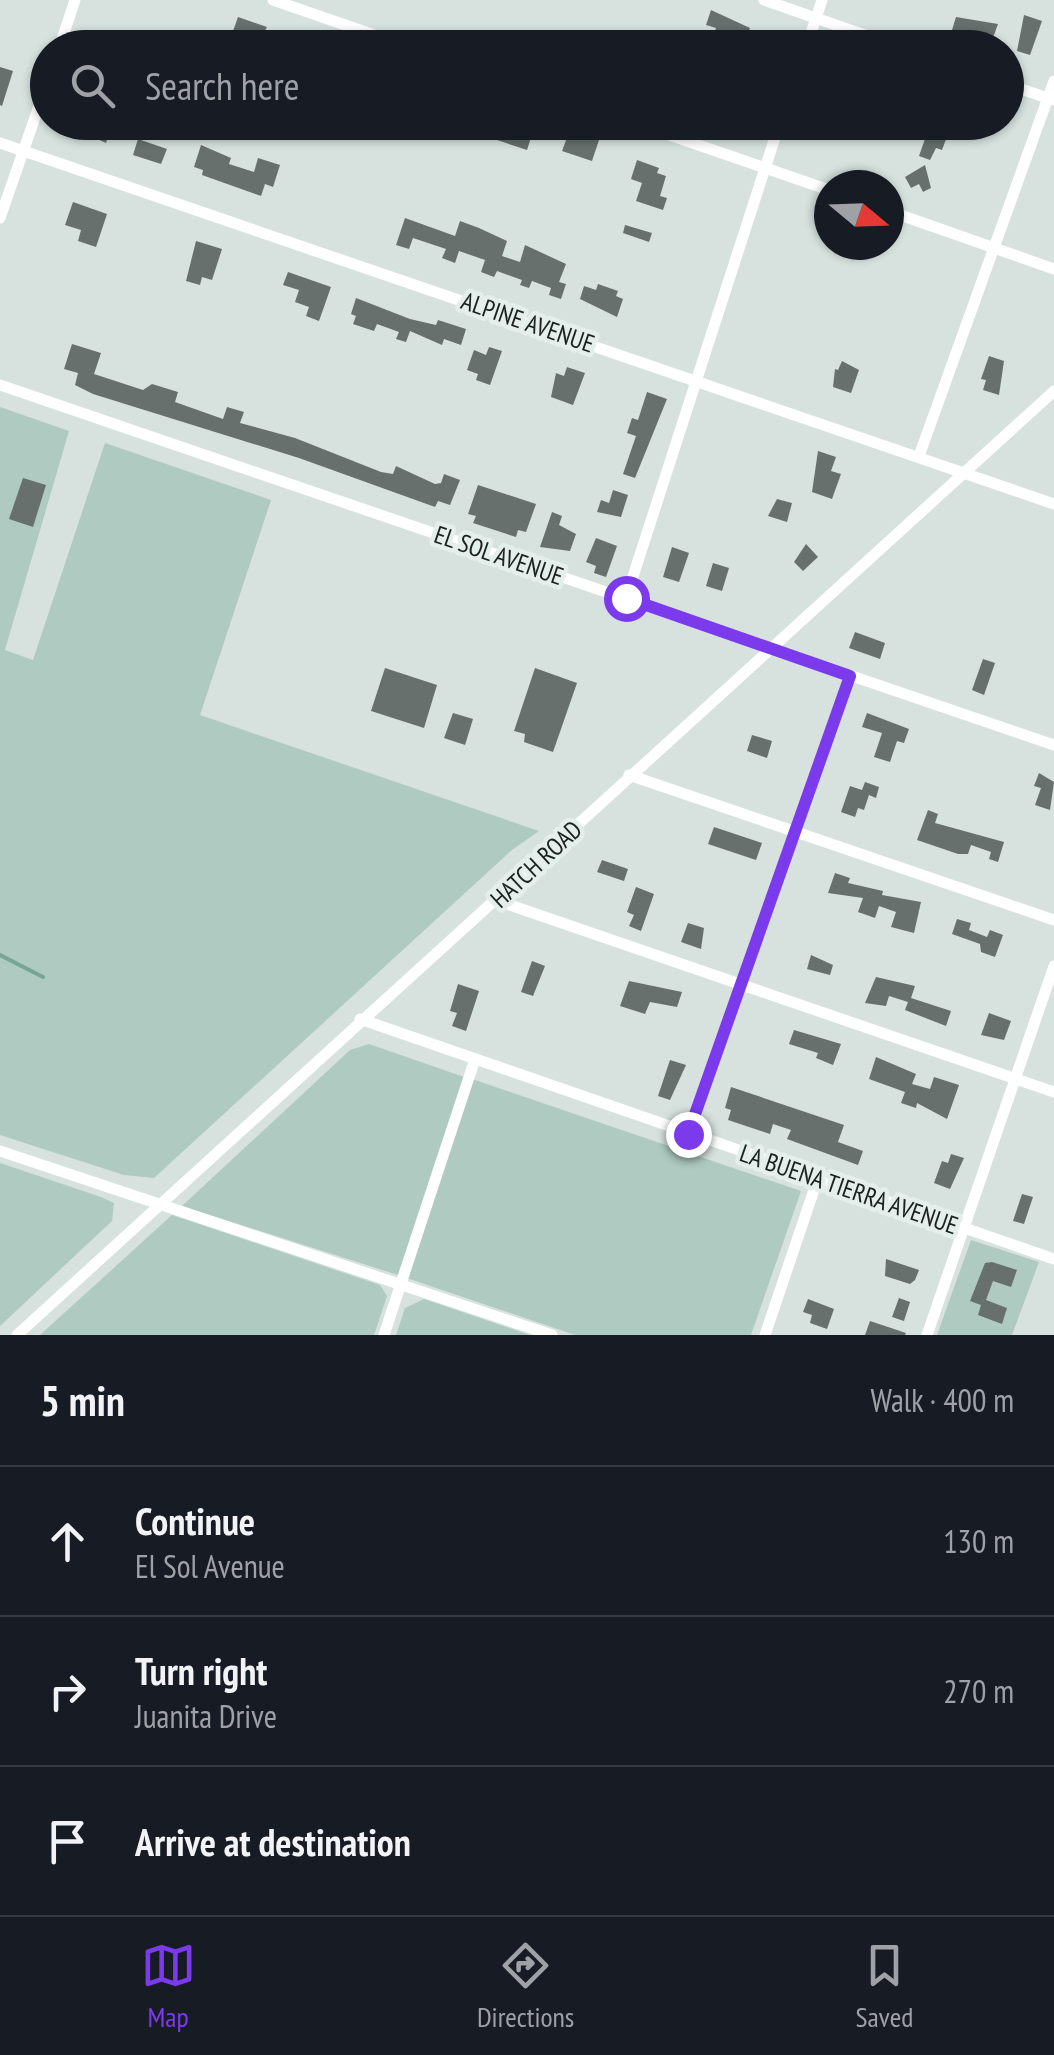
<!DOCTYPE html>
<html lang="en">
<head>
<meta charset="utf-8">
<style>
	:root { --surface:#171b24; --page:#20242c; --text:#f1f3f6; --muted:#9ea1a6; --line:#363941; --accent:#7c3aed }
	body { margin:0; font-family:"PT Sans Narrow",sans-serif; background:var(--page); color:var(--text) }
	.compass { position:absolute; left:814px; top:170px; width:90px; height:90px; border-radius:50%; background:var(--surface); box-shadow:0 2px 8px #0004; rotate:109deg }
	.stop { position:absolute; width:30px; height:30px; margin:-22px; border:8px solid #7c3aed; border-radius:50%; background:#fff }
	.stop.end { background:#7c3aed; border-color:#fff; box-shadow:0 2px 10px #0008 }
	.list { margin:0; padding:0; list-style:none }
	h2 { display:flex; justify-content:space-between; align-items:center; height:130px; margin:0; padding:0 40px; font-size:42px }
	h2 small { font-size:32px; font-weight:400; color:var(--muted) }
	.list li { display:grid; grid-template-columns:65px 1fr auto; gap:30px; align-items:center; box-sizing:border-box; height:150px; padding:0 40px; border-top:2px solid var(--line) }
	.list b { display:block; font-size:38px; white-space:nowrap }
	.list p { margin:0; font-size:32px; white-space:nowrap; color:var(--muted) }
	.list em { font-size:32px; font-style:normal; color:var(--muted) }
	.icon { flex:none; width:55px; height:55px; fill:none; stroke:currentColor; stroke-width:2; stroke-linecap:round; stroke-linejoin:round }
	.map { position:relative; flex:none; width:1054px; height:1335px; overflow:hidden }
	.search { position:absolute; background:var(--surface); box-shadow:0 2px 8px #0004; left:30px; right:30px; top:30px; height:110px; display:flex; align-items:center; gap:25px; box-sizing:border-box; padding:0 35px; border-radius:55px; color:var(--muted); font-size:38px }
	.sheet { height:580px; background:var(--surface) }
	nav { display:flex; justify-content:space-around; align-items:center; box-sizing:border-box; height:140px; border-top:2px solid var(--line); background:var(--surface); font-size:28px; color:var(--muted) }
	nav a { display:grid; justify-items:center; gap:5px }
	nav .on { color:var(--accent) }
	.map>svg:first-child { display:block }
	.green { fill:#aecac1 }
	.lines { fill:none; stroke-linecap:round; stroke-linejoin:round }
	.stream { stroke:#79a597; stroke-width:4 }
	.building { fill:#67706d }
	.minor { stroke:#fff; stroke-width:11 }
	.route { stroke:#7c3aed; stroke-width:12 }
	.labels { text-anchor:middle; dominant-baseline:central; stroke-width:9; stroke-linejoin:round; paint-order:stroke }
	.street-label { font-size:25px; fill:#1c201f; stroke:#e4efeb }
</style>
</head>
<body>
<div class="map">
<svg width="1054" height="1335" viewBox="0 0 1054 1335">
	<rect width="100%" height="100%" fill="#d7e2de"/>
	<g class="green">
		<polygon points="0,407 69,431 5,650 33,660 105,443 271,500 200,715 539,831 512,850 154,1178 124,1175 0,1135"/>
		<polygon points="369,1044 464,1077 398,1275 182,1206 350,1050"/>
		<polygon points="472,1079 801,1191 751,1335 575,1335 407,1278"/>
		<polygon points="0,1163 101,1197 114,1203 112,1221 0,1326"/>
		<polygon points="172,1215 380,1285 387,1296 374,1335 40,1335"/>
		<polygon points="971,1240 1039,1262 1012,1335 937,1335"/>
		<polygon points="424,1299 530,1335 396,1335 405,1308"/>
	</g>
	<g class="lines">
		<polyline class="stream" points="0,955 43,977"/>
	</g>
	<g class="building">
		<polygon points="711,10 750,28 744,45 727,40 724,48 711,44 716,28 706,25"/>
		<polygon points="1024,15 1042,21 1030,55 1017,51"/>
		<polygon points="238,17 267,27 256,48 227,48"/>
		<polygon points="956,17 998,24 991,43 952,30"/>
		<polygon points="524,33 535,37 536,33 555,39 552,48 519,48"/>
		<polygon points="0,67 13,71 2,106 0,105"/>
		<polygon points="61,122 113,122 106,143"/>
		<polygon points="497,122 536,122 527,150 491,138"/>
		<polygon points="931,122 945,126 942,132 948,134 942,150 936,148 930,160 919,156"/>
		<polygon points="569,132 599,140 592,161 562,151"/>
		<polygon points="138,139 167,149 161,164 133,155"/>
		<polygon points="201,145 231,158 229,164 254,172 258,158 280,165 273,187 265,184 261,196 202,175 203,170 194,167"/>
		<polygon points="637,160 659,168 657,173 666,176 660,196 667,198 663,210 636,201 642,183 631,179"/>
		<polygon points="925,165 931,188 923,192 919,184 911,188 905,177"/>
		<polygon points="73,202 107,214 96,247 78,241 81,230 65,225"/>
		<polygon points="405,218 455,236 460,221 479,228 507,241 502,256 520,262 525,245 566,264 559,282 566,284 561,299 549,295 551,288 532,281 529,288 520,285 522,280 497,271 494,277 481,272 485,260 459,251 455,263 442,258 446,249 413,238 409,249 396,245"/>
		<polygon points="625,225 652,233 649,242 623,233"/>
		<polygon points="196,241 222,249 212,280 202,277 200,285 186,281"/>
		<polygon points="288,272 331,287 319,321 306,316 309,307 295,302 299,290 283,285"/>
		<polygon points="598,284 618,291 616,296 623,299 617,317 580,299 584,286 596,290"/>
		<polygon points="356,298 410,319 436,325 438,320 466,329 461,345 444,339 442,345 410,331 406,342 396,339 399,332 377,324 374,331 353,324 356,316 351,314"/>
		<polygon points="72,344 101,353 94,374 143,390 152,384 178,392 175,402 223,419 227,407 244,412 240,423 295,438 381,472 393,474 396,466 435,484 441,483 444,474 460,480 450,505 438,501 435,507 299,458 93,394 75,385 78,373 64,369"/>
		<polygon points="489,347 502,351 490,385 476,380 478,374 467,370 474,350 486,355"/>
		<polygon points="989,356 1004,361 999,395 983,390 986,380 981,379"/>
		<polygon points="842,361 859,370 851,393 833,387 835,369 838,370"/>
		<polygon points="567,367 585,373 573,405 551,397 556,373 564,376"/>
		<polygon points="647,392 667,399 635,478 623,474 636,436 627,433 632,418 638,420"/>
		<polygon points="818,451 836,457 831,471 841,474 832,499 812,492"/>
		<polygon points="23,478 46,485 33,527 9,519"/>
		<polygon points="478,485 536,504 526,532 518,530 516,537 473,523 476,516 468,514"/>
		<polygon points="613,490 628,495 621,517 597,512 601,500 609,503"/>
		<polygon points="777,499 792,503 787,522 768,516"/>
		<polygon points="552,512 562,516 559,525 576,534 570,551 540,547"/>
		<polygon points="596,538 617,546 606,577 594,573 596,566 586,562"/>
		<polygon points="806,544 818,557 803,571 794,562"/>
		<polygon points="672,547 689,553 679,582 663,577"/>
		<polygon points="713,563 729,568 722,591 706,586"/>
		<polygon points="855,632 885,643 880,659 849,648"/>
		<polygon points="983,659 995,663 984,695 972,690"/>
		<polygon points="385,668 437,685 424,728 371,711"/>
		<polygon points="535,668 577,683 553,752 524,742 525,734 514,731"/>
		<polygon points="453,713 473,719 465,745 444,738"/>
		<polygon points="867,713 909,729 904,743 897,741 890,762 874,757 882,733 862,727"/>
		<polygon points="752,735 772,741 767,758 747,751"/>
		<polygon points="1039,773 1054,782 1050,810 1035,805 1041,788 1034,786"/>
		<polygon points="865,782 879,787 876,798 869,795 864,810 858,808 855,817 841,812 850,786 862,790"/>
		<polygon points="928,810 938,814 935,823 1004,842 998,862 989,859 991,852 971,845 968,854 958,854 917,840"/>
		<polygon points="714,827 762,843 756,860 708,844"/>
		<polygon points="602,860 628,869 624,881 597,872"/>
		<polygon points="835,873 850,878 848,883 883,891 882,895 921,902 914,933 891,927 896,912 879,906 875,918 858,912 863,898 828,893"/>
		<polygon points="636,887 654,894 641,931 629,926 634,915 627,912"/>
		<polygon points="957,919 971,923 969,930 987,937 990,930 1003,935 995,957 981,952 980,944 952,934"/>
		<polygon points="688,923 704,928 701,949 681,942"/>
		<polygon points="811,955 833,965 830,975 807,969"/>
		<polygon points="532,961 545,966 533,996 521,992"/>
		<polygon points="876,977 915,986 911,998 951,1011 946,1026 905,1010 908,1002 889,996 886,1006 865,1003"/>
		<polygon points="629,981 682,992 677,1007 650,1002 645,1014 620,1006"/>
		<polygon points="458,984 479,991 466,1031 452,1026 457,1013 450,1011"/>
		<polygon points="989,1013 1011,1021 1004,1040 981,1035"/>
		<polygon points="794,1030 841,1044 833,1065 816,1058 818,1053 789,1044"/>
		<polygon points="876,1057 916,1074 912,1084 930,1089 934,1077 959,1085 947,1119 917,1103 916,1108 901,1103 905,1092 869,1079"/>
		<polygon points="670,1060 686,1065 670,1100 658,1096"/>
		<polygon points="731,1087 844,1125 838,1142 863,1151 858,1165 787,1139 791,1130 773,1124 770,1134 728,1120 731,1110 725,1108"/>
		<polygon points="951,1154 964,1158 950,1189 934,1183 942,1161 948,1163"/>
		<polygon points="1022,1194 1033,1197 1024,1224 1013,1221"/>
		<polygon points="886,1259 919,1270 915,1280 910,1284 885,1276"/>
		<polygon points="992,1262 1017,1270 1011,1287 993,1281 986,1300 1007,1308 1002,1324 978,1315 981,1305 970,1301 985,1263"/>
		<polygon points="899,1298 910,1302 904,1321 892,1317"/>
		<polygon points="808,1299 834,1309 827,1329 810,1323 812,1315 803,1312"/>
		<polygon points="870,1321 906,1333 905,1335 865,1335"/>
	</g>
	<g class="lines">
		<g class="minor">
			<polyline points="273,0 412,48"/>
			<polyline points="764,0 902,48"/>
			<polyline points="59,48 75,0"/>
			<polyline points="806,48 822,0"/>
			<polyline points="1006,84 1054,100"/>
			<polyline points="632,122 829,190"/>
			<polyline points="0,143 1054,504"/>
			<polyline points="889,211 1054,269"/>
			<polyline points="0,218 48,80"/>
			<polyline points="0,385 1054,745"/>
			<polyline points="919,456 1054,81"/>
			<polyline points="626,598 780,122"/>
			<polyline points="629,775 1054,920"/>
			<polyline points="498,901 1054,1092"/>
			<polyline points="360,1019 1054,1259"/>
			<polyline points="688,1133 850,675"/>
			<polyline points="0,1151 552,1335"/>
			<polyline points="17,1335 1054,391"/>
			<polyline points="384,1335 475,1059"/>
			<polyline points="765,1335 818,1178"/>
			<polyline points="927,1335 1054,966"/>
		</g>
	</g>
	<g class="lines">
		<polyline class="route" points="626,598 850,676 688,1134"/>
	</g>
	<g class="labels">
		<g class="street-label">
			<text transform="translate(528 322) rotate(19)">ALPINE AVENUE</text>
			<text transform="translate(499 555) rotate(19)">EL SOL AVENUE</text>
			<text transform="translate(536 864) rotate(-43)">HATCH ROAD</text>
			<text transform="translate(849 1189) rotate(19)">LA BUENA TIERRA AVENUE</text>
		</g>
	</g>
</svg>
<svg class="compass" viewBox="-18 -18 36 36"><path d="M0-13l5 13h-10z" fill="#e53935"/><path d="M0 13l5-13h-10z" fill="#9ea1a6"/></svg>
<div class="stop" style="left:626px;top:598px"></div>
<div class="stop end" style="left:688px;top:1134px"></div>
<div class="search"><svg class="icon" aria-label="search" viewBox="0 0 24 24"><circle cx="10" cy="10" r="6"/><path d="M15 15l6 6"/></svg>Search here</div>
</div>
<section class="sheet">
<h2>5 min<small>Walk · 400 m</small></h2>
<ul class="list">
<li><svg class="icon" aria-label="ahead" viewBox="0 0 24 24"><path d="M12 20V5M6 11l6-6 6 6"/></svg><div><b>Continue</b><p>El Sol Avenue</p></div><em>130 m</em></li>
<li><svg class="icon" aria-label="right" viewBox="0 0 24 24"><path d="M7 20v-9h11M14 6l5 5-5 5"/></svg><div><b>Turn right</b><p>Juanita Drive</p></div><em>270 m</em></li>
<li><svg class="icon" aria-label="arrive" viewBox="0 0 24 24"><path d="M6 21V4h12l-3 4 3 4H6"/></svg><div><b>Arrive at destination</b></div></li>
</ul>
</section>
<nav>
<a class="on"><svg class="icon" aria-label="map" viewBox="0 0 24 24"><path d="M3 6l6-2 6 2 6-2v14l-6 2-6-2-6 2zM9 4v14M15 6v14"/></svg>Map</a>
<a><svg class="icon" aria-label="directions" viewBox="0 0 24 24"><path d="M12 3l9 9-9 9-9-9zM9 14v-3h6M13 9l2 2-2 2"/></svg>Directions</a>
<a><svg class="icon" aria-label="saved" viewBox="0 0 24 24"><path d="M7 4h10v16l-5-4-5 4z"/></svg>Saved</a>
</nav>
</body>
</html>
